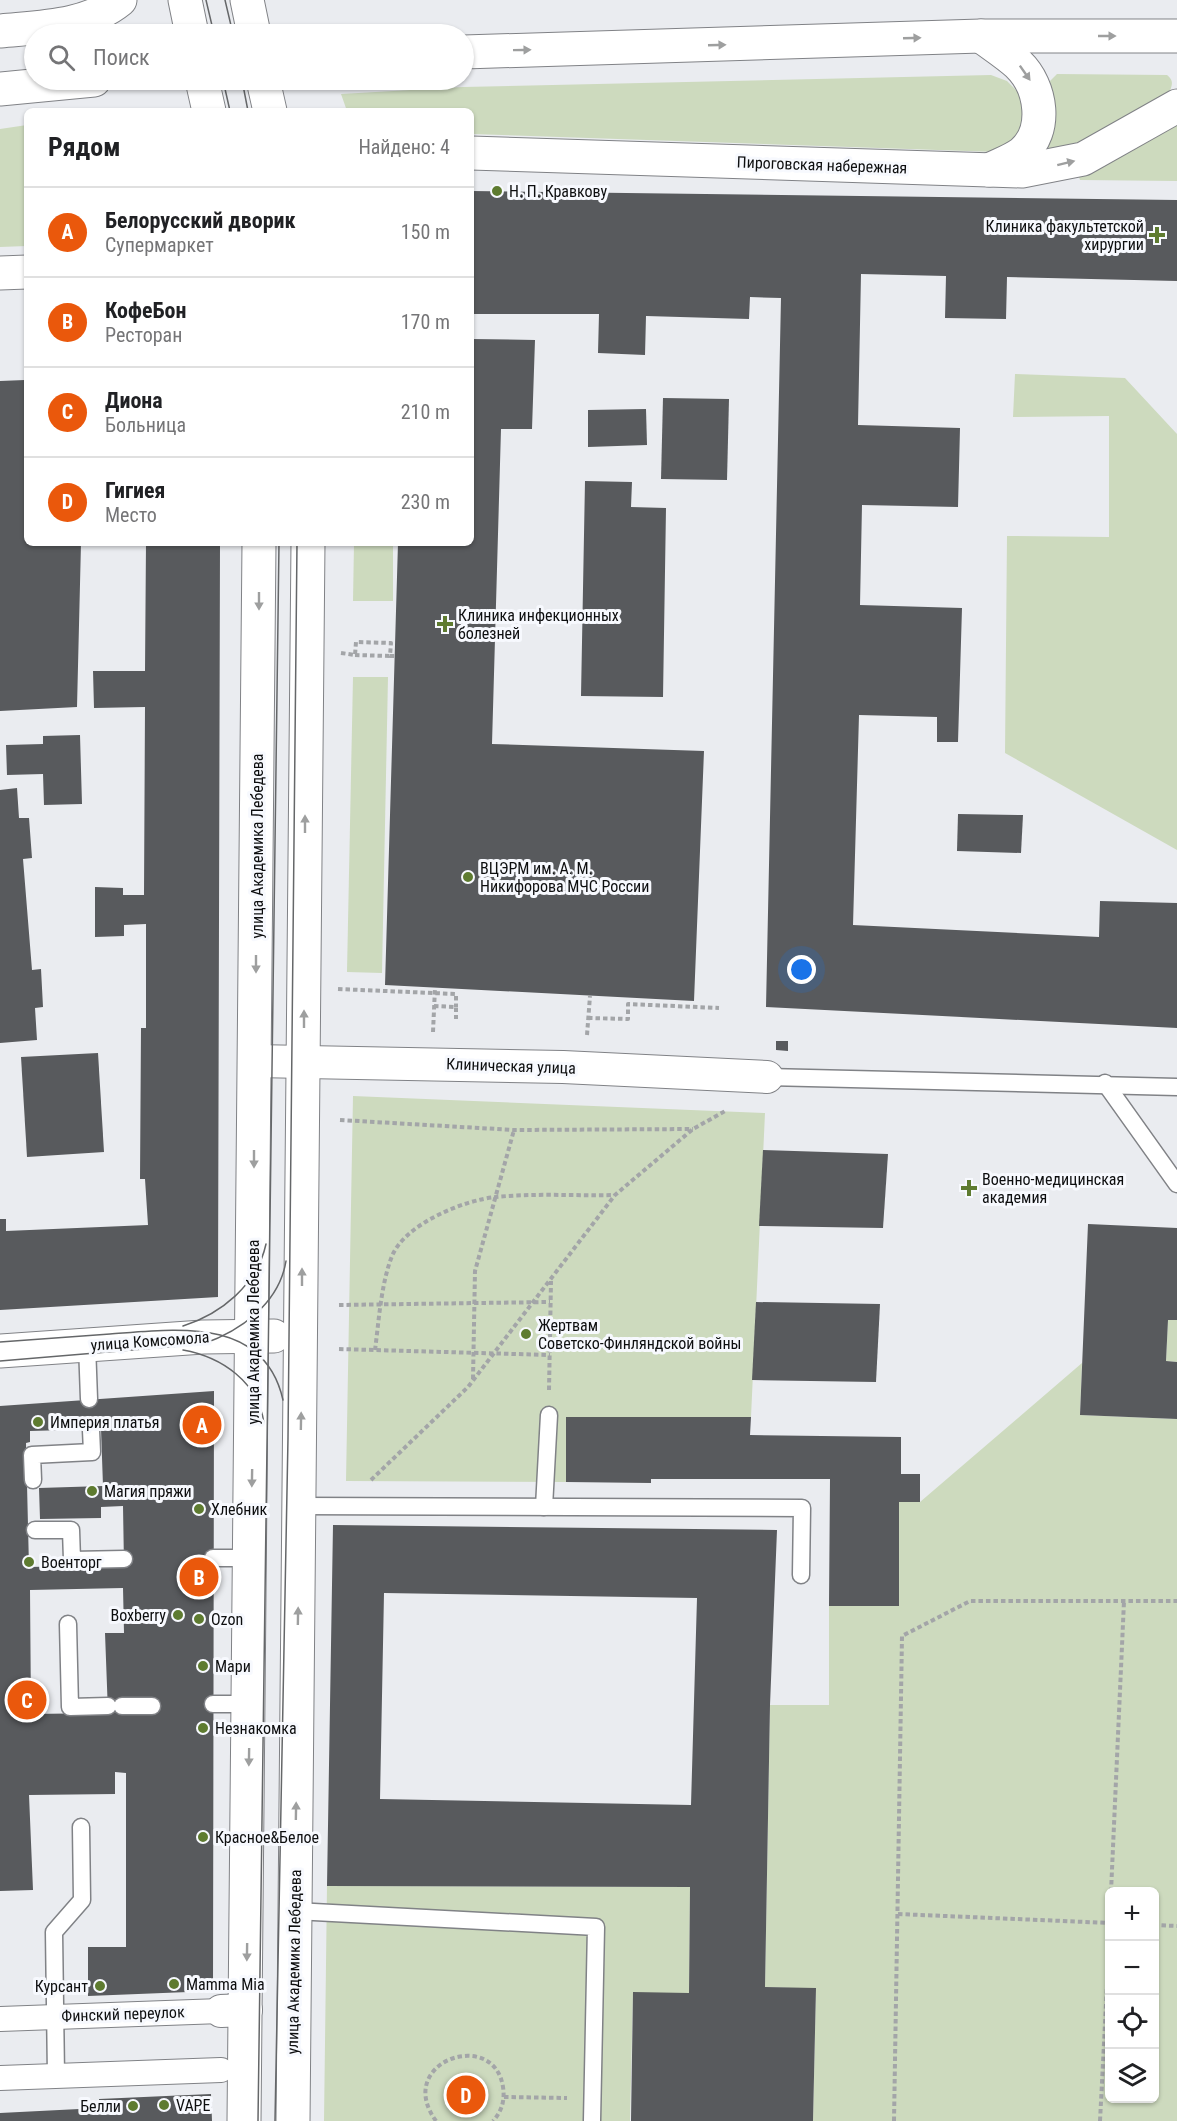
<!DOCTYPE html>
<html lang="ru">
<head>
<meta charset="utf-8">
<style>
	:root { --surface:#fff; --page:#f6f6f6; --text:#202124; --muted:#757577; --line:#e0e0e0; --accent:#ea580c }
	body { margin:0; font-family:"Roboto Condensed",sans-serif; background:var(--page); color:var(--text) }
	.controls { position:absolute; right:18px; bottom:18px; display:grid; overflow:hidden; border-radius:9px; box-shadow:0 2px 4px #0004 }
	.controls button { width:54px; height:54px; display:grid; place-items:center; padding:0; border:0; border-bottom:2px solid var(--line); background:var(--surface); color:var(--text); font:30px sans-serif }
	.you { position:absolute; left:802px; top:970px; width:21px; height:21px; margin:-15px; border:4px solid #fff; border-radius:50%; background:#1a73e8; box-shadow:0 0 0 9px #1a73e833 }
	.badge { display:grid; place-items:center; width:39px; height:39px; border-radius:50%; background:var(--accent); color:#fff; font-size:20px; font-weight:700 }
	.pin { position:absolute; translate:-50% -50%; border:3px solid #fff; box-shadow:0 2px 6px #0006 }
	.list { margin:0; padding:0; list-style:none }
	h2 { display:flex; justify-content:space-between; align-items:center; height:78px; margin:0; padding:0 24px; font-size:26px }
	h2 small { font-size:20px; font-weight:400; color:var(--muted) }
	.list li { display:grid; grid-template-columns:39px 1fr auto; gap:18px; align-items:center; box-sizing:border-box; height:90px; padding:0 24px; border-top:2px solid var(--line) }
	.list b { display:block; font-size:22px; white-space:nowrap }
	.list p { margin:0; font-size:20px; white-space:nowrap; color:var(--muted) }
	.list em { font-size:20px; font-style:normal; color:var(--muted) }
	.icon { flex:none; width:33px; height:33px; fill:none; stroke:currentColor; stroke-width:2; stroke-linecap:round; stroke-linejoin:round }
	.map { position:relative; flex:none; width:1177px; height:2121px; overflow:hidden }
	.search { position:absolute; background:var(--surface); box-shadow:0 2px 4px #0004; left:24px; top:24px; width:450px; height:66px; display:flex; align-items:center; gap:15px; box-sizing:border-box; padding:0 21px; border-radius:33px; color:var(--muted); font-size:22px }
	.panel { position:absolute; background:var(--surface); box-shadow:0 2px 4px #0004; left:24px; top:108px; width:450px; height:438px; border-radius:9px }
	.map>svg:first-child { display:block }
	.green { fill:#cddabe; fill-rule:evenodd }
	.building { fill:#585a5d; fill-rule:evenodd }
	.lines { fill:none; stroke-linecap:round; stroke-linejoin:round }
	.service-casing { stroke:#808286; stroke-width:19 }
	.pedestrian-casing { stroke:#808286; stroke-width:26 }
	.minor-casing { stroke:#808286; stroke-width:34 }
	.secondary-casing { stroke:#808286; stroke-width:35 }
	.primary-casing { stroke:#808286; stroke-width:35 }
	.path { stroke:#a3a5a8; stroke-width:4; stroke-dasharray:4.5 3; stroke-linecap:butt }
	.service { stroke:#fff; stroke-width:16 }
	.pedestrian { stroke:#fff; stroke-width:24 }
	.minor { stroke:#fff; stroke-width:32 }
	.secondary { stroke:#fff; stroke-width:33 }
	.primary { stroke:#fff; stroke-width:33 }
	.tram { stroke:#656769; stroke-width:1.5 }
	.oneway { fill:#9e9f9f }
	.poi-dot { fill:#5e7b30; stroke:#f7f9fe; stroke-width:2 }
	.labels { text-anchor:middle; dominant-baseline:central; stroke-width:6; stroke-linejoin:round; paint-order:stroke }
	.street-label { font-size:16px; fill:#0d0e0f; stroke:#f7f9fe }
	.poi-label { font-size:16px; fill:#0d0e0f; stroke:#f7f9fe; text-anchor:start }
</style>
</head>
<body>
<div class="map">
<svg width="1177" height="2121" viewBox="0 0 1177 2121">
	<rect width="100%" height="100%" fill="#eaecf0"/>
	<g class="green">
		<path d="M1057,74L1167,75C1173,80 1173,83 1170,91L1096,140L1049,152C1046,142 1055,130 1055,119C1056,106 1051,94 1050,81Z"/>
		<polygon points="991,75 1007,81 1019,93 1025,112 1017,138 996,152 471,134 471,111 347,111 341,94 463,87"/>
		<polygon points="1177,116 1177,181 1080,180 1078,174"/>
		<polygon points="27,125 27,246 0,247 0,129"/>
		<polygon points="1015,374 1125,378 1177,434 1177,850 1005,753 1007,536 1109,537 1109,416 1013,417"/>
		<polygon points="354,543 393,543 393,601 353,601"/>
		<polygon points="353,677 388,677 382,973 347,972"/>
		<polygon points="353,1096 765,1113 751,1417 566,1417 566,1482 346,1481"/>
		<polygon points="1168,1320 1177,1320 1177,1362 1166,1361"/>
		<path d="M1082,1363L1080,1415L1177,1419V2121H813L816,1989L765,1987L770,1705H829V1606H899V1502H920ZM1110,1892H1154V2098H1110Z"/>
		<polygon points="327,1886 690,1887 689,1993 633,1993 630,2121 324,2121"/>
	</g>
	<g class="building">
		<polygon points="471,191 1177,200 1177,281 1007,277 1006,319 945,318 946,276 861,274 858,425 960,428 958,507 862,505 860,605 962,608 958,742 937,742 937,717 859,715 853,925 1099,937 1100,901 1177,903 1177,1028 766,1007 781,298 750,297 749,319 646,316 645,355 598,353 599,314 471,314"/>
		<polygon points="471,339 535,340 532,429 501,429 492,744 704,751 694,1001 385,985 398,543 471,543"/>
		<polygon points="27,375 27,543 81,543 77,707 0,711 0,381 25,380"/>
		<polygon points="663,398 729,399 727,480 661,479"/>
		<polygon points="646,409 647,445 588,447 588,410"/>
		<polygon points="585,481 632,482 631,507 666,508 663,697 581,696"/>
		<polygon points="146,543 220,543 218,1297 0,1310 0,1219 6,1219 6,1231 148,1225 145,1179 140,1179 141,1028 146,1028 146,924 124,925 124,936 95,937 95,887 123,888 123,895 144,895 145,707 94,708 93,671 145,671"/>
		<polygon points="80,735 82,804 44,805 43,774 7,775 6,745 43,744 43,736"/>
		<polygon points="17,788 19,818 29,818 32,858 23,859 32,970 41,969 43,1007 35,1008 37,1040 0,1043 0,790"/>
		<polygon points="958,814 1023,815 1021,853 957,851"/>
		<polygon points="776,1041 788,1041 788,1051 776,1050"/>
		<polygon points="98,1053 104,1152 27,1157 21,1057"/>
		<polygon points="763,1150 888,1154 883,1228 759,1226"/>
		<polygon points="1088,1224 1177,1228 1177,1320 1168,1320 1166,1361 1177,1362 1177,1419 1080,1415"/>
		<polygon points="756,1302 880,1304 876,1382 752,1380"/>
		<path d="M214,1391L213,1991L88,1996V1947H126V1773L115,1772V1794L29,1795L33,1890L0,1891V1406ZM101,1429L103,1486L39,1488L40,1519L101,1518V1507L123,1506L124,1565L29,1567L26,1443L30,1442V1431ZM123,1588L124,1633H105L108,1713L31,1714L30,1590Z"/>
		<polygon points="566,1417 751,1417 750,1435 901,1437 901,1474 920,1474 920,1502 899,1502 899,1606 829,1606 830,1479 651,1479 651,1483 566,1482"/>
		<path d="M333,1525L777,1530L770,1705L765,1987L816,1988L813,2121H631L633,1992L689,1993L690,1887L327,1886ZM384,1593L697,1598L691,1805L380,1799Z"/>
		<polygon points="211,2094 212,2121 0,2121 0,2113 99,2108 99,2099"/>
	</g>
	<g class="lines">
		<g class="service-casing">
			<g id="service">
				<polyline points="767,1077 1177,1087"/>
				<polyline points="1105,1083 1177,1184"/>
				<polyline points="87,1345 89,1399"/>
				<polyline points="33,1480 32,1455 92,1452 91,1430"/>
				<polyline points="299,1506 802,1508 801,1575"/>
				<polyline points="544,1507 549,1415"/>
				<polyline points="35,1530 71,1530 72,1560 124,1559"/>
				<polyline points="213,1558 251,1558"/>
				<polyline points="68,1624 70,1707 108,1706"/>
				<polyline points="213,1704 249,1704"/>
				<polyline points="122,1706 152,1706"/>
				<polyline points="295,1911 596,1927 592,2121"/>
				<polyline points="56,2076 54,1932 82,1900 81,1827"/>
			</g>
		</g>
		<g class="pedestrian-casing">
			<g id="pedestrian">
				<polyline points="0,2019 221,2011"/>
				<polyline points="0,2078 221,2070"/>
			</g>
		</g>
		<g class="minor-casing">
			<g id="minor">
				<polyline points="255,1061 563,1067 767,1077"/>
				<polyline points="221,2011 246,2010"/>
			</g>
		</g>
		<g class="secondary-casing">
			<g id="secondary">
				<polyline points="0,1351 203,1337 274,1336"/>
				<polyline points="244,2121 259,543"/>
				<polyline points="293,2121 308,543"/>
			</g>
		</g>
		<g class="primary-casing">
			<g id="primary">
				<polyline points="185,0 192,34"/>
				<polyline points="247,0 254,34"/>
				<path d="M0,31C40,27 87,27 120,0"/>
				<path d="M981,36C993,45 1007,54 1018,64C1042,87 1048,131 1022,153C1013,160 999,165 989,170"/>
				<polyline points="464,52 981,36 1177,36"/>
				<polyline points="202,80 209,111"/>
				<polyline points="263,80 270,111"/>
				<polyline points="0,89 94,80"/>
				<polyline points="471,153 1022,171 1083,159 1177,106"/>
				<polyline points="0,273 27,272"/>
			</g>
		</g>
		<g class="path">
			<polyline points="341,653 355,655 356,642 391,643 390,656 396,656"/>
			<polyline points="355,655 390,656"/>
			<polyline points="338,989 456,994 456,1007"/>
			<polyline points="434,1006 456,1007 456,1019"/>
			<polyline points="588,1018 628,1019 628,1004 719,1008"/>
			<polyline points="433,1032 435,988"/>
			<polyline points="587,1035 590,996"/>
			<polyline points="340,1120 514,1130 693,1129"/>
			<polyline points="339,1305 550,1302"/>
			<polyline points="339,1349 550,1355"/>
			<path d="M375,1350C379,1320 381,1284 392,1256C405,1224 464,1200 496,1197C534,1193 575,1196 614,1195"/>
			<polyline points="473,1379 475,1271 514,1130"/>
			<polyline points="549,1390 551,1281"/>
			<polyline points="371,1480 468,1387 615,1195 693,1129 727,1110"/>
			<polyline points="1111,1892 1124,1601"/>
			<polyline points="898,1914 1110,1923"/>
			<polyline points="1154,1925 1177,1926"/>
			<polyline points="504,2097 567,2098"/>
			<path d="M436,2121C393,2062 494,2027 503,2087C505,2100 502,2111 493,2121"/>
			<polyline points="894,2121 902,1636 970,1601 1177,1601"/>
			<polyline points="1100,2121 1110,1927"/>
		</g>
		<use href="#service" class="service"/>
		<use href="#pedestrian" class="pedestrian"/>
		<use href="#minor" class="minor"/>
		<use href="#secondary" class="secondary"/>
		<use href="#primary" class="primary"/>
		<g class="tram">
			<polyline points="206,0 214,34"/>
			<polyline points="225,0 233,34"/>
			<polyline points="223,80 230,111"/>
			<polyline points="242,80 248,111"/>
			<path d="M183,1326C221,1314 257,1285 266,1244"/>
			<path d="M0,1342C37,1339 73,1337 110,1334C176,1329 264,1316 283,1400"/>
			<path d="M183,1350C222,1357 258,1382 264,1423"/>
			<path d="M0,1361L203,1344C240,1331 279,1304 286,1261"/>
			<polyline points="258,2121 279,543"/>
			<polyline points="275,2121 288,1438 297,543"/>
		</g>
	</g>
	<defs><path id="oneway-solid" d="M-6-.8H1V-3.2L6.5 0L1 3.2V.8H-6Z" transform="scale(1.5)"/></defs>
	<g class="oneway">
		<use href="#oneway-solid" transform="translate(1107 36)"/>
		<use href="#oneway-solid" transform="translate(912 38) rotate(-2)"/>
		<use href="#oneway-solid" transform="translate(717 45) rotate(-2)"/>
		<use href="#oneway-solid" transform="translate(522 50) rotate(-1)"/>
		<use href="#oneway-solid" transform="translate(1025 73) rotate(55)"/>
		<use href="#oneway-solid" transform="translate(1066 163) rotate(-14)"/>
		<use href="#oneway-solid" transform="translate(259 601) rotate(90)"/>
		<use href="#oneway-solid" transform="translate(305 824) rotate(-90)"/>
		<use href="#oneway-solid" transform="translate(256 964) rotate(90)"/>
		<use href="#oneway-solid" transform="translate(304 1019) rotate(-90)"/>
		<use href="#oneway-solid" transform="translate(254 1159) rotate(90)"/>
		<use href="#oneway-solid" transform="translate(302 1277) rotate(-90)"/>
		<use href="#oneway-solid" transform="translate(301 1421) rotate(-89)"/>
		<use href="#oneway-solid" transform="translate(252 1478) rotate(91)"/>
		<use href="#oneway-solid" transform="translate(298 1616) rotate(-89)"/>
		<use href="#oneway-solid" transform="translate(249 1757) rotate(91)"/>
		<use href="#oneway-solid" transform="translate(296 1811) rotate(-89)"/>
		<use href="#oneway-solid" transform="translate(247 1952) rotate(91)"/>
	</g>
	<g class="poi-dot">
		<circle cx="497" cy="191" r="6"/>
		<path d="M1154 226h6v6h6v6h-6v6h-6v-6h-6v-6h6z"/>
		<path d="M442 615h6v6h6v6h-6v6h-6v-6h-6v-6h6z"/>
		<circle cx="468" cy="877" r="6"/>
		<path d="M966 1179h6v6h6v6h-6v6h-6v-6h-6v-6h6z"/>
		<circle cx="526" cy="1334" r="6"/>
		<circle cx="38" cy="1422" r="6"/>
		<circle cx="92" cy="1491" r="6"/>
		<circle cx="199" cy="1509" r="6"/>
		<circle cx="29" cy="1562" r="6"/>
		<circle cx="178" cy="1615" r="6"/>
		<circle cx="199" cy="1619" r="6"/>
		<circle cx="203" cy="1666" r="6"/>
		<circle cx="203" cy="1728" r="6"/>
		<circle cx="203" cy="1837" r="6"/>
		<circle cx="174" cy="1984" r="6"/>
		<circle cx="100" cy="1986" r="6"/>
		<circle cx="164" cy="2105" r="6"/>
		<circle cx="133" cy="2106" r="6"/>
	</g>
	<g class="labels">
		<g class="street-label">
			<text transform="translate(822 165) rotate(2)">Пироговская набережная</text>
			<text transform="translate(257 846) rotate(-90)">улица Академика Лебедева</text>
			<text transform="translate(511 1066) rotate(2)">Клиническая улица</text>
			<text transform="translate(253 1332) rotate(-90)">улица Академика Лебедева</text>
			<text transform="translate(150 1341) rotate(-4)">улица Комсомола</text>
			<text transform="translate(294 1962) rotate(-89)">улица Академика Лебедева</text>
			<text transform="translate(123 2014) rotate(-2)">Финский переулок</text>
		</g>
		<g class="poi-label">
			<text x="509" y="191">Н. П. Кравкову</text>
			<text x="1144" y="226" text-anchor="end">Клиника факультетской<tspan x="1144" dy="18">хирургии</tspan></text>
			<text x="458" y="615">Клиника инфекционных<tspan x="458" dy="18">болезней</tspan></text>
			<text x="480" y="868">ВЦЭРМ им. А. М.<tspan x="480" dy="18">Никифорова МЧС России</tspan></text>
			<text x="982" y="1179">Военно-медицинская<tspan x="982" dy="18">академия</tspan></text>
			<text x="538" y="1325">Жертвам<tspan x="538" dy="18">Советско-Финляндской войны</tspan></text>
			<text x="50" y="1422">Империя платья</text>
			<text x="104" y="1491">Магия пряжи</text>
			<text x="211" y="1509">Хлебник</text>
			<text x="41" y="1562">Военторг</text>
			<text x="166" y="1615" text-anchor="end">Boxberry</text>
			<text x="211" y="1619">Ozon</text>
			<text x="215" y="1666">Мари</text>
			<text x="215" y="1728">Незнакомка</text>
			<text x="215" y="1837">Красное&amp;Белое</text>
			<text x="186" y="1984">Mamma Mia</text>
			<text x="88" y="1986" text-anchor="end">Курсант</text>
			<text x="176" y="2105">VAPE</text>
			<text x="121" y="2106" text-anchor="end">Белли</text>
		</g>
	</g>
</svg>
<div class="controls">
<button>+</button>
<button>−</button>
<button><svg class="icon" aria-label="locate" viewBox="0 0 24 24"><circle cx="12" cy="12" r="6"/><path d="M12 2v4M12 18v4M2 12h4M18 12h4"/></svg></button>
<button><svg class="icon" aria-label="layers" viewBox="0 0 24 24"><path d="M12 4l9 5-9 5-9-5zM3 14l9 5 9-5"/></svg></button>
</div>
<div class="you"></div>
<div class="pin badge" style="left:202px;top:1425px">A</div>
<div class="pin badge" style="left:199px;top:1577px">B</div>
<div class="pin badge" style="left:27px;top:1700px">C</div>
<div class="pin badge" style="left:466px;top:2095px">D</div>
<div class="search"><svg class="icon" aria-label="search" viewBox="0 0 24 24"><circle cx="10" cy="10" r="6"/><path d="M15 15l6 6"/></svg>Поиск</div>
<section class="panel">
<h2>Рядом<small>Найдено: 4</small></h2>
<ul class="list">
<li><span class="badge">A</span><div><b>Белорусский дворик</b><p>Супермаркет</p></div><em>150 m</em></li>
<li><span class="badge">B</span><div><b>КофеБон</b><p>Ресторан</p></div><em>170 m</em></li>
<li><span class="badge">C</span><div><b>Диона</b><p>Больница</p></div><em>210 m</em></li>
<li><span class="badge">D</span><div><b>Гигиея</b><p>Место</p></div><em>230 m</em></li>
</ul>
</section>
</div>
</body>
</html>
